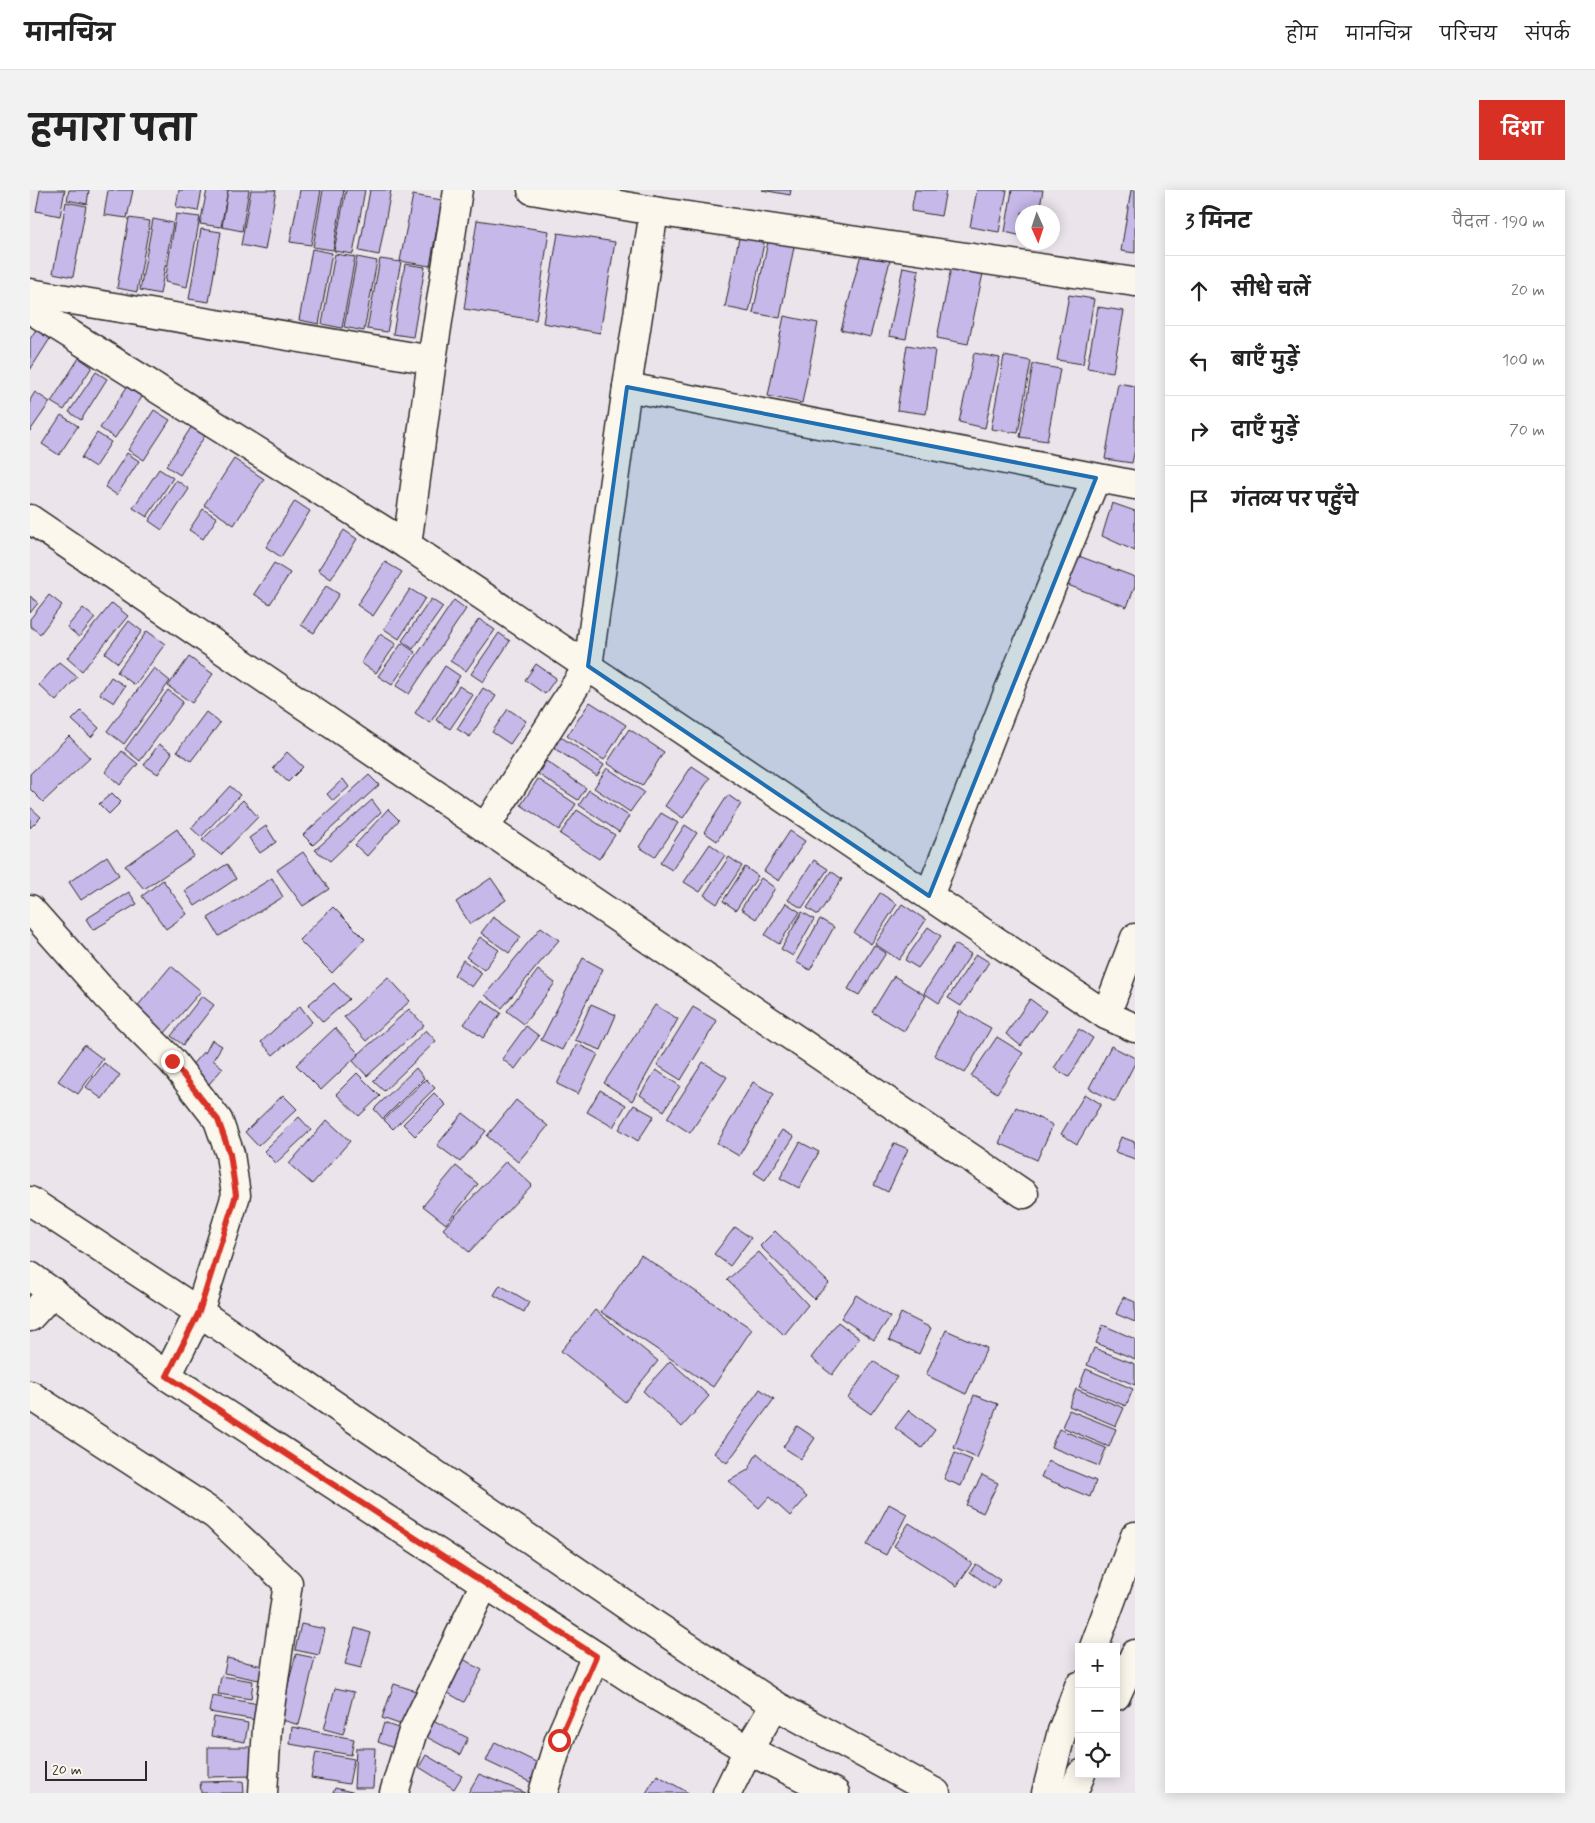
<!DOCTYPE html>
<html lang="hi">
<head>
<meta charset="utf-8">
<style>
	:root { --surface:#fff; --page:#f2f2f2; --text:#222; --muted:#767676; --line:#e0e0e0; --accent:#d93025 }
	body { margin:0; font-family:Mynerve,"Playpen Sans Deva",sans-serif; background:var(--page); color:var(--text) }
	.controls { position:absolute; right:15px; bottom:15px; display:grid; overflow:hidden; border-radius:0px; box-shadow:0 2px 12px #0003 }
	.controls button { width:45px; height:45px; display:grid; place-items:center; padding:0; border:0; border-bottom:1px solid var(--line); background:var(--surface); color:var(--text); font:25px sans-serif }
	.compass { position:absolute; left:985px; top:15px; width:45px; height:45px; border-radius:50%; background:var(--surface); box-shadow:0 2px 12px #0003; rotate:177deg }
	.scale { position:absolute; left:15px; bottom:12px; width:102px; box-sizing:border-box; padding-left:5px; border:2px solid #2b2b2b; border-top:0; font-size:14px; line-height:18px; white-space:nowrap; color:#2b2b2b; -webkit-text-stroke:4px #fbf7ec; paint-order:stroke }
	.stop { position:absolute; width:15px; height:15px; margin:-11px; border:4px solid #d93025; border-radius:50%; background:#fff }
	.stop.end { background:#d93025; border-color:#fff; box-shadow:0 1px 5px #0008 }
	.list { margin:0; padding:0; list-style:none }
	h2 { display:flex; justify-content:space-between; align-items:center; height:65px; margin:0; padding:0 20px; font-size:21px }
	h2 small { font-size:16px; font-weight:400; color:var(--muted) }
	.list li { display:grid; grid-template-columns:32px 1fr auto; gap:15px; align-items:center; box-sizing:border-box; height:70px; padding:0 20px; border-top:1px solid var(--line) }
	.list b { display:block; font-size:19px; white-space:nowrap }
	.list em { font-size:16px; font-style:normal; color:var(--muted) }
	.icon { flex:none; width:28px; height:28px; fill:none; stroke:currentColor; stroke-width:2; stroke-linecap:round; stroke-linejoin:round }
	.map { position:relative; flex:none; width:1105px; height:1603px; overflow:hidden; border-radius:0px }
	header { display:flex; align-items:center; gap:30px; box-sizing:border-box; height:70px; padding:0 25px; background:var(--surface); border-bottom:1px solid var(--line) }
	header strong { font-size:24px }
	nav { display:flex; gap:28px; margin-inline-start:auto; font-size:18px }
	.intro { display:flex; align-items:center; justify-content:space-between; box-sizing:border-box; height:120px; padding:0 30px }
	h1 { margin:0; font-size:35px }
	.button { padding:12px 22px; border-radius:0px; background:var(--accent); color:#fff; font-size:18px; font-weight:700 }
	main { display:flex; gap:30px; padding:0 30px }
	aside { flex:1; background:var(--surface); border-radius:0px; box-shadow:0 2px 12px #0003 }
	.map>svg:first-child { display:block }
	.building { fill:#c6b8e9; stroke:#2b2b2b }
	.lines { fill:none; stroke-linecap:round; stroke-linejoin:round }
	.minor-casing { stroke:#2b2b2b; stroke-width:31 }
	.secondary-casing { stroke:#2b2b2b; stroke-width:31 }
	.minor { stroke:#fbf7ec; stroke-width:28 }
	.secondary { stroke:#fbf7ec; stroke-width:28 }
	.route { stroke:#d93025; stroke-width:6 }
	.marked { fill:#1f6fb2; fill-opacity:0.2; stroke:#1f6fb2; stroke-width:4; stroke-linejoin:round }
</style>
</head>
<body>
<header>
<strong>मानचित्र</strong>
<nav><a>होम</a><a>मानचित्र</a><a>परिचय</a><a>संपर्क</a></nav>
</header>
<div class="intro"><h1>हमारा पता</h1><a class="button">दिशा</a></div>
<main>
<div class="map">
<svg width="1105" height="1603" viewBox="0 0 1105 1603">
	<rect width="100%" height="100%" fill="#ebe4eb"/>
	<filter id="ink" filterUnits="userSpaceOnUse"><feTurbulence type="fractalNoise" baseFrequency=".02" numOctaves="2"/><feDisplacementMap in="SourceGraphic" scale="10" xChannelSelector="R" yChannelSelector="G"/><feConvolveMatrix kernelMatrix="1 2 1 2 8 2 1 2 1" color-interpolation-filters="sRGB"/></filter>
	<g filter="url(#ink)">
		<g class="building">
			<polygon points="10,0 35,0 30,26 6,21"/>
			<polygon points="39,0 59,0 57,14 37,10"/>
			<polygon points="78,0 103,0 97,28 74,25"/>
			<polygon points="149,0 172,0 168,21 146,17"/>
			<polygon points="177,0 198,0 191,37 170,34"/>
			<polygon points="198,0 219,0 212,41 192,37"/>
			<polygon points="221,0 246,0 235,60 211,55"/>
			<polygon points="270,0 291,0 281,55 260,52"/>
			<polygon points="293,0 314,0 303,60 283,57"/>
			<polygon points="316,0 335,0 323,64 304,61"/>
			<polygon points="340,0 361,0 349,65 329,61"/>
			<polygon points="732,0 761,0 760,5"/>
			<polygon points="885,0 916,0 911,26 881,21"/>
			<polygon points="947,0 977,0 969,42 940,37"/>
			<polygon points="982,0 1013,0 1009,22 992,22 992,46 975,42"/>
			<polygon points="1101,0 1105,0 1105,63 1091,61"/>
			<polygon points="383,5 412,10 400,76 370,71"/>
			<polygon points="36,12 56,16 43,87 23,83"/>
			<polygon points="146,24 170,27 157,97 135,92"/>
			<polygon points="99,28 120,31 107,102 87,98"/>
			<polygon points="123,29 143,33 130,104 110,100"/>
			<polygon points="447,30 519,41 506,130 434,119"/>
			<polygon points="171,39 191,42 179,112 159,109"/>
			<polygon points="528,43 585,52 570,143 513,133"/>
			<polygon points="710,43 735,49 719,122 695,117"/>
			<polygon points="739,47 765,52 750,128 723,123"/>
			<polygon points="282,59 302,63 289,134 269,130"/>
			<polygon points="832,60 861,67 840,147 811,140"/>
			<polygon points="305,64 325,67 312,138 292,134"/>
			<polygon points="327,67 347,71 334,141 314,137"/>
			<polygon points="923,68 955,74 938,154 907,148"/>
			<polygon points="350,69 371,72 357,142 337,139"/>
			<polygon points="375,74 395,77 383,147 363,144"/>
			<polygon points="873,77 889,80 876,149 859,146"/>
			<polygon points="1039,105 1064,109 1053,174 1027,170"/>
			<polygon points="1068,117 1094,121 1083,182 1057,178"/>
			<polygon points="754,126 788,133 772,213 738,206"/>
			<polygon points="7,138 21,147 0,180 0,149"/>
			<polygon points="877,155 905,160 896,224 867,220"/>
			<polygon points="944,163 970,168 955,238 929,232"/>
			<polygon points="974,166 1001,171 988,243 961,239"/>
			<polygon points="49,168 62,177 34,220 21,212"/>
			<polygon points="1003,174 1030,179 1017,251 990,247"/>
			<polygon points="66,182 77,189 51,230 39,222"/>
			<polygon points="1088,193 1105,196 1105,259 1102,273 1075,269"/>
			<polygon points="97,197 112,207 85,248 70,238"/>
			<polygon points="5,202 20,212 0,241 0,210"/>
			<polygon points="124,220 140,230 114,270 98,260"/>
			<polygon points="31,225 48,236 29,265 12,254"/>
			<polygon points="162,236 176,244 150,285 136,276"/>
			<polygon points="67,243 81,252 65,277 51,268"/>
			<polygon points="97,263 109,271 87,305 75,297"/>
			<polygon points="204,269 234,289 204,335 174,315"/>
			<polygon points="129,279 143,288 117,327 103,318"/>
			<polygon points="146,290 159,299 132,340 119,331"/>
			<polygon points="265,311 280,321 251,367 236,357"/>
			<polygon points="1082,313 1105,321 1105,361 1072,346"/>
			<polygon points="173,319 187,328 173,349 159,340"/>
			<polygon points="314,340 327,349 301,389 288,380"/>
			<polygon points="1046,365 1105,387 1105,396 1097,417 1035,394"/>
			<polygon points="355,372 372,382 343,426 327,415"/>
			<polygon points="244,373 260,383 240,414 224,404"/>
			<polygon points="296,396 309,404 284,443 271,435"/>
			<polygon points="380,399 395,408 369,449 354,439"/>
			<polygon points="19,405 32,415 10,444 0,436 0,429"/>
			<polygon points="0,406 8,413 0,423"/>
			<polygon points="401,409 413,417 383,459 372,451"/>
			<polygon points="424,410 436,419 379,504 366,496"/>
			<polygon points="82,413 98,426 52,481 37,468"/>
			<polygon points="53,418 65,428 49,447 37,437"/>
			<polygon points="449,429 465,440 436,481 420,471"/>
			<polygon points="99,431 112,441 88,473 75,463"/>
			<polygon points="117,441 135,454 105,495 87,482"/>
			<polygon points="469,443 480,451 453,492 441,484"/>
			<polygon points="350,444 366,454 346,483 331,473"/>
			<polygon points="372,453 385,462 362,495 348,486"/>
			<polygon points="159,467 183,484 162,513 138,496"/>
			<polygon points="29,472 47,487 26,511 9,495"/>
			<polygon points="506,474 526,488 515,504 495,490"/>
			<polygon points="415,476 430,486 400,533 385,523"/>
			<polygon points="124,478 140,491 94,554 77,541"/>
			<polygon points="81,487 95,496 84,513 70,504"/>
			<polygon points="429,496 443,505 420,539 406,530"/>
			<polygon points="453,498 466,506 440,547 427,539"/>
			<polygon points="138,500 153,512 110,571 95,559"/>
			<polygon points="560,512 596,535 574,570 537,546"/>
			<polygon points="478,519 496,531 480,554 462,542"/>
			<polygon points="51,521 69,538 61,547 42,530"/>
			<polygon points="176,522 190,533 161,571 147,561"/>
			<polygon points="599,539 634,562 612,596 577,573"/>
			<polygon points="39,546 60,568 13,612 0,599 0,584"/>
			<polygon points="531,547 574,575 567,586 524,558"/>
			<polygon points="129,554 142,563 128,584 114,575"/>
			<polygon points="92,561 108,574 90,595 75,582"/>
			<polygon points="257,562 273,577 258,592 243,578"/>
			<polygon points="516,571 556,598 548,610 508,584"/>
			<polygon points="662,576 680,588 653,628 635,616"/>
			<polygon points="577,578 614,602 600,622 564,598"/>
			<polygon points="339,585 349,595 283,655 273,645"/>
			<polygon points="313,589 319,597 303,611 297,604"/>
			<polygon points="508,589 546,614 529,640 491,615"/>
			<polygon points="200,596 210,605 171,647 161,638"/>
			<polygon points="559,600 599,626 589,642 549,615"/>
			<polygon points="82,603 91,612 79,624 69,614"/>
			<polygon points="698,605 711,614 687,651 674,642"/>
			<polygon points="213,610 228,627 191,665 172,650"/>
			<polygon points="342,610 351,622 300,671 285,660"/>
			<polygon points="0,617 11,627 0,638"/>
			<polygon points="358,619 369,630 337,666 325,655"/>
			<polygon points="547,620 585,645 569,669 530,644"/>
			<polygon points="631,623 648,633 625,667 609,657"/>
			<polygon points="655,635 667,643 642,680 630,673"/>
			<polygon points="236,636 246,652 230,663 219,648"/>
			<polygon points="147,639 164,666 114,699 95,676"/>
			<polygon points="760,641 775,651 749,691 734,681"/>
			<polygon points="680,654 695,665 670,702 654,692"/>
			<polygon points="273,662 299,699 273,716 247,680"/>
			<polygon points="77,666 89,685 51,710 39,692"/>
			<polygon points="699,667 712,676 687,714 674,705"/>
			<polygon points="784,670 798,679 772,718 758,710"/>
			<polygon points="197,674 206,689 165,716 155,701"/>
			<polygon points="715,677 728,686 706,720 693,711"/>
			<polygon points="801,681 812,689 788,725 777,718"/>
			<polygon points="242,688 253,707 189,746 178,728"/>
			<polygon points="461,688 476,710 440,734 426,712"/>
			<polygon points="731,688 745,698 726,729 711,719"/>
			<polygon points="133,690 157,724 136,739 112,706"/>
			<polygon points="99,702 107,714 63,740 56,729"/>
			<polygon points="850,703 867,714 841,754 824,743"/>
			<polygon points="756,713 770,722 749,754 735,745"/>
			<polygon points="872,714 896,730 869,770 845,754"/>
			<polygon points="303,717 335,749 302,783 269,750"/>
			<polygon points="772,722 784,729 763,766 751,759"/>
			<polygon points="463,727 491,747 479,763 451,743"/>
			<polygon points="790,729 804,737 780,780 766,772"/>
			<polygon points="511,737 529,750 472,818 455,805"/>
			<polygon points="898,737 911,746 888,778 875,770"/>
			<polygon points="450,747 469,760 454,780 436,767"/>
			<polygon points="925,754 941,764 909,813 894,803"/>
			<polygon points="844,755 856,763 829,805 818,799"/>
			<polygon points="946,764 959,772 931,816 918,808"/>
			<polygon points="553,768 573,779 532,860 511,850"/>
			<polygon points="433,770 452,783 442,797 424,785"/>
			<polygon points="141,776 171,801 135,843 105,819"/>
			<polygon points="508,780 525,793 494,834 477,821"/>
			<polygon points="864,786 896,806 874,841 842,822"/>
			<polygon points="358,787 380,811 336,851 314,827"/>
			<polygon points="304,793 319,809 293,832 278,815"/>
			<polygon points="172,806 184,815 153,855 141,846"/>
			<polygon points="1000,809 1016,821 991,856 976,844"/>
			<polygon points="452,810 471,823 453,848 434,834"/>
			<polygon points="561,814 586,825 571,860 545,850"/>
			<polygon points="625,815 648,829 602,911 574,893"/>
			<polygon points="270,816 282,832 243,865 231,852"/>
			<polygon points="663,817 687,831 651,890 627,875"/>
			<polygon points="379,819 394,835 337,886 322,870"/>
			<polygon points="930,821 961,838 935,883 904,865"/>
			<polygon points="496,836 509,846 485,879 472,869"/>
			<polygon points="305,838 329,864 291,900 266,875"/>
			<polygon points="1049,839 1063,848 1039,887 1024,878"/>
			<polygon points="396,840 406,851 354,901 343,891"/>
			<polygon points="967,847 993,863 967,903 941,886"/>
			<polygon points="182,850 192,856 183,870 193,878 179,894 160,877 174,861 175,863"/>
			<polygon points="547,854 568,864 548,904 527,894"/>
			<polygon points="54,855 73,869 48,904 28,891"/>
			<polygon points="1081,856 1105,868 1105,873 1085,912 1059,898"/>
			<polygon points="673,872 697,887 660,943 637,928"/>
			<polygon points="74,873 90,885 72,909 56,897"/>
			<polygon points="386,878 394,888 353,929 344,919"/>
			<polygon points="626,880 650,896 634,921 610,905"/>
			<polygon points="327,883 350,906 329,926 306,904"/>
			<polygon points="396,889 405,898 363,939 354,930"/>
			<polygon points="723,892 744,904 709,966 687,953"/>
			<polygon points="570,900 596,915 583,937 557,922"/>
			<polygon points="404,903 416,915 385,946 373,934"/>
			<polygon points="1055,904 1071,914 1047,954 1031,944"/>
			<polygon points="253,905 267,919 228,956 215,942"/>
			<polygon points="486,910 518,936 488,972 457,946"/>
			<polygon points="604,915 624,926 608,951 589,939"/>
			<polygon points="986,917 1023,935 1007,970 969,953"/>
			<polygon points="433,923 456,941 430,972 407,955"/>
			<polygon points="269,927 281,940 246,973 234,961"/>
			<polygon points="297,930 320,951 282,994 259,974"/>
			<polygon points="752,940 764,947 735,990 724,983"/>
			<polygon points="1091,947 1105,952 1105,969 1085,962"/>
			<polygon points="770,952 789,962 769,998 750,988"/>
			<polygon points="864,953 878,959 858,1002 844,995"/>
			<polygon points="476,971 502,995 439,1062 413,1039"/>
			<polygon points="426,976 448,994 416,1034 393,1016"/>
			<polygon points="705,1037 721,1048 700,1076 684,1064"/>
			<polygon points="745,1041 799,1093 784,1109 730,1056"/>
			<polygon points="729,1062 778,1115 754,1145 697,1090"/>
			<polygon points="611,1065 722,1139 683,1197 571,1122"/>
			<polygon points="470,1095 499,1112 494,1122 464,1105"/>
			<polygon points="826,1105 860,1127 844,1150 811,1128"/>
			<polygon points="1093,1107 1105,1112 1105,1132 1086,1124"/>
			<polygon points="565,1120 628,1171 595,1212 531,1161"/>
			<polygon points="871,1123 901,1138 889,1164 859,1150"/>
			<polygon points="808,1132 829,1148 802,1185 781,1168"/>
			<polygon points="1073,1135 1105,1149 1105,1169 1066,1153"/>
			<polygon points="916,1140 957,1158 936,1204 896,1185"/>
			<polygon points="1064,1158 1105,1174 1105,1195 1057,1175"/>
			<polygon points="640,1171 679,1206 652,1237 613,1201"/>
			<polygon points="843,1171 867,1187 841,1224 818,1208"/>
			<polygon points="1056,1179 1103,1199 1096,1216 1049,1197"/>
			<polygon points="730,1199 744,1209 697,1273 684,1263"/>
			<polygon points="1046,1199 1094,1218 1086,1236 1039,1216"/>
			<polygon points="944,1205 968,1214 947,1268 924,1258"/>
			<polygon points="879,1220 905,1240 892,1258 865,1238"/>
			<polygon points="1039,1220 1086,1239 1079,1257 1032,1237"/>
			<polygon points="767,1236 785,1248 771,1269 753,1257"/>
			<polygon points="1029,1239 1076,1258 1069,1276 1021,1257"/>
			<polygon points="727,1263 777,1307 760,1326 739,1307 729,1318 699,1291 718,1280"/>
			<polygon points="925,1263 942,1270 931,1296 914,1289"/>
			<polygon points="1018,1271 1066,1291 1060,1307 1011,1287"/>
			<polygon points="952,1285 968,1293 953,1323 936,1315"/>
			<polygon points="859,1314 877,1324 856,1365 837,1355"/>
			<polygon points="879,1333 942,1373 927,1396 864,1356"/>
			<polygon points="946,1374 970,1390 964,1399 940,1382"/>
			<polygon points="271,1434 295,1439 289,1465 265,1460"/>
			<polygon points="325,1438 341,1443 331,1478 315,1474"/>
			<polygon points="266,1464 285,1468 269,1535 249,1529"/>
			<polygon points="428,1466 452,1480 434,1512 409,1498"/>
			<polygon points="197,1468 237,1477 234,1491 194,1483"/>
			<polygon points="191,1486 223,1491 221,1509 188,1504"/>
			<polygon points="364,1494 386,1501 375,1536 352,1528"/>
			<polygon points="305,1498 324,1502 313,1544 294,1539"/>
			<polygon points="182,1506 235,1515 232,1531 179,1522"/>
			<polygon points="184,1527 218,1533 215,1552 181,1546"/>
			<polygon points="399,1528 438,1548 430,1565 391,1544"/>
			<polygon points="354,1533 376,1541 369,1560 348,1552"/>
			<polygon points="262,1537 324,1549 321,1565 260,1554"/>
			<polygon points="465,1552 512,1575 502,1593 456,1571"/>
			<polygon points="178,1557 224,1557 224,1586 178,1587"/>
			<polygon points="326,1558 345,1558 343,1598 324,1598"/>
			<polygon points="286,1562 324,1569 319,1594 281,1588"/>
			<polygon points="396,1565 432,1586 424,1599 389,1577"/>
			<polygon points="449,1584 496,1603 438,1603"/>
			<polygon points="627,1585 659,1603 616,1603"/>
			<polygon points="213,1591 214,1603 171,1603 170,1592"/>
			<polygon points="305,1598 326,1603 303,1603"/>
		</g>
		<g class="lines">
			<g class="minor-casing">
				<g id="minor">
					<polyline points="502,0 624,21 1105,92"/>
					<polyline points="0,103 402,170"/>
					<polyline points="0,119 377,355 1076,825 1105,838"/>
					<polyline points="597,197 1105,295"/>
					<polyline points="0,329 994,1004"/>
					<polyline points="377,355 402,170 428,0"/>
					<polyline points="455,638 558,476 597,197 624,21"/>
					<polyline points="899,706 979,500 1066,288"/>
					<polyline points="0,719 77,806 142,871 188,930 200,964 206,1005 169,1122 137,1186"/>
					<polyline points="1076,825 1105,748"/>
					<polyline points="0,1127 23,1102"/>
					<polyline points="0,1205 185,1325 258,1393 237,1538 233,1603"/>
					<polyline points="364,1603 383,1541 455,1393"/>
					<polyline points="513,1603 529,1550 566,1466"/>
					<polyline points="697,1603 718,1560 745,1515"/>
				</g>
			</g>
			<g class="secondary-casing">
				<g id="secondary">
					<polyline points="0,1011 169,1122 625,1435 745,1515 906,1603"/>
					<polyline points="0,1086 137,1186 632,1509 718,1560 805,1603"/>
					<polyline points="1064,1457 1105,1346"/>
					<polyline points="1086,1506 1105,1464"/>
					<polyline points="1016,1603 1032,1541 1049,1496"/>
					<polyline points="1043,1603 1051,1584"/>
				</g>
			</g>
			<use href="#minor" class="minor"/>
			<use href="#secondary" class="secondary"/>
		</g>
	</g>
	<g class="lines" filter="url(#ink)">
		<polyline class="route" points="142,871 188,930 200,964 206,1005 169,1122 137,1186 566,1466 529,1550"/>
	</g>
	<path class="marked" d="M597,197L1066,288L899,706L558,476Z"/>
</svg>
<div class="controls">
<button>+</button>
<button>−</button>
<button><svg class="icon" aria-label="locate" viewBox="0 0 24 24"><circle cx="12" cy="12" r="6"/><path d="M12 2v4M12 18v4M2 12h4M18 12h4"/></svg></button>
</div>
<svg class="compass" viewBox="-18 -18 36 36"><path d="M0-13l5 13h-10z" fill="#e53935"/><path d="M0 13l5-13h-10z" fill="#767676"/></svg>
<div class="scale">20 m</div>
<div class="stop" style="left:529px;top:1550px"></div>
<div class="stop end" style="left:142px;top:871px"></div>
</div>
<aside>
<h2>3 मिनट<small>पैदल · 190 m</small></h2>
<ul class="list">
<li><svg class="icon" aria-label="ahead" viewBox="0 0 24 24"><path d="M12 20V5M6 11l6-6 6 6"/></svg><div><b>सीधे चलें</b></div><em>20 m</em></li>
<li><svg class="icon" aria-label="left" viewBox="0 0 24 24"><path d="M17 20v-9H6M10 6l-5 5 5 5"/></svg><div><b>बाएँ मुड़ें</b></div><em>100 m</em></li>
<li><svg class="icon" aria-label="right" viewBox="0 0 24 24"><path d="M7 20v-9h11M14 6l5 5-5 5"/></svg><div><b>दाएँ मुड़ें</b></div><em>70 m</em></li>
<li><svg class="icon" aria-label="arrive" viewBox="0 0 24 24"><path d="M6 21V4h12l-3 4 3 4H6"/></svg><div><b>गंतव्य पर पहुँचे</b></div></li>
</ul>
</aside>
</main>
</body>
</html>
